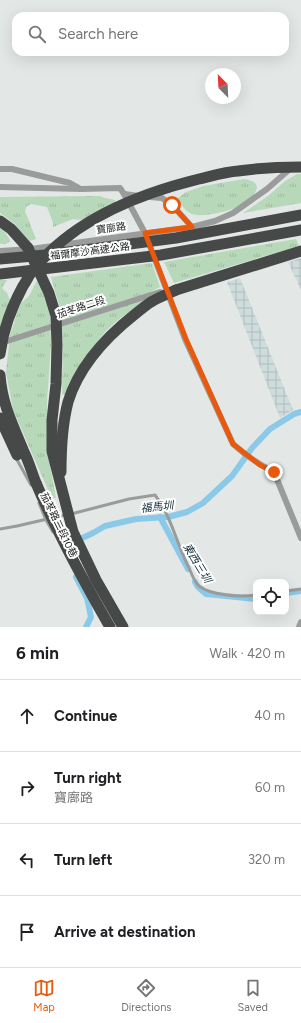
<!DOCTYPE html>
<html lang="en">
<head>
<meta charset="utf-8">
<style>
	:root { --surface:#fff; --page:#f2f2f2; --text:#202124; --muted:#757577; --line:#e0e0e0; --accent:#ea580c }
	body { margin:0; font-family:Figtree,"Noto Sans TC",sans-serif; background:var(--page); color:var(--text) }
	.controls { position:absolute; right:12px; bottom:12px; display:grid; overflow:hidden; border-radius:8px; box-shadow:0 4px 16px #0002 }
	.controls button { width:36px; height:36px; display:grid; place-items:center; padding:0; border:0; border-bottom:1px solid var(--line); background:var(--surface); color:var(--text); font:20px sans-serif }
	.compass { position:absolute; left:205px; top:68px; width:36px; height:36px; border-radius:50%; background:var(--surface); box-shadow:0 4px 16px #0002; rotate:336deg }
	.stop { position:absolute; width:12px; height:12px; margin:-9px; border:3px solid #ea580c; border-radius:50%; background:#fff }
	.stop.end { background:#ea580c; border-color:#fff; box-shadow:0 1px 4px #0008 }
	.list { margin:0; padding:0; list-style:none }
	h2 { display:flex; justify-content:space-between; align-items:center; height:52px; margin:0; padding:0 16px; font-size:17px }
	h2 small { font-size:13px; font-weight:400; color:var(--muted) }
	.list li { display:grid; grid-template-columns:26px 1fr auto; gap:12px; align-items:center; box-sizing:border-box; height:72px; padding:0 16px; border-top:1px solid var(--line) }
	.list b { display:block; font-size:15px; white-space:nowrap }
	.list p { margin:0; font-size:13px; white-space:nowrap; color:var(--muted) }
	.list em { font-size:13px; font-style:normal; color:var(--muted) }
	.icon { flex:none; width:22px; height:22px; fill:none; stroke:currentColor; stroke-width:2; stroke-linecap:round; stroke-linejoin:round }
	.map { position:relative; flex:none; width:301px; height:627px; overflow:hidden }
	.search { position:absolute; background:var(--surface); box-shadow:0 4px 16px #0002; left:12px; right:12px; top:12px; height:44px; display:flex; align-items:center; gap:10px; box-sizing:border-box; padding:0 14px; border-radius:12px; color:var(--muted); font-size:15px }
	.sheet { height:340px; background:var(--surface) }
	nav { display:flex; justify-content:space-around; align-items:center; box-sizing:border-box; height:56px; border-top:1px solid var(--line); background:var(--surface); font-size:11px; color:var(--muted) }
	nav a { display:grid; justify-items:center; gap:2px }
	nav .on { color:var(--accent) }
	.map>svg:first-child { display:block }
	.industrial { fill:url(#industrial-grid) }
	.grass { fill:url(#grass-tufts) }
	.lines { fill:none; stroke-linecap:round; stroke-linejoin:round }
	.canal { stroke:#8ac9e8; stroke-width:6 }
	.service { stroke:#9a9c9b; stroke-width:3 }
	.minor { stroke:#9a9c9b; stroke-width:6 }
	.motorway { stroke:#464948; stroke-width:11 }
	.motorway-bridge { stroke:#464948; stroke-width:11 }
	.route { stroke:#ea580c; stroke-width:5 }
	.labels { text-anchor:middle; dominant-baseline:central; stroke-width:4; stroke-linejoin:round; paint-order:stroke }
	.street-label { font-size:10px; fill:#1b1c1c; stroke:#fff }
	.water-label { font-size:11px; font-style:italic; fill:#112f3c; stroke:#fff }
</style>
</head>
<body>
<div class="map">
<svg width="301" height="627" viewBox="0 0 301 627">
	<defs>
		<pattern id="industrial-grid" width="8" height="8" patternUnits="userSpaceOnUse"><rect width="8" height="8" fill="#cedcdb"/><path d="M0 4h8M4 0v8" fill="none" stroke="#b0bcbb"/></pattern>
		<pattern id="grass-tufts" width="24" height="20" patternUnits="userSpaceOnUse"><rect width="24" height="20" fill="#b8d8ba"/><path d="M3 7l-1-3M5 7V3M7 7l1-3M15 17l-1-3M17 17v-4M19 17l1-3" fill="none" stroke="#9eb99f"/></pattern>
	</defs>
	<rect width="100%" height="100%" fill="#e3e8e7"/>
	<g class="industrial">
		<polygon points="301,258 301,290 288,262"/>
		<polygon points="240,278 293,410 280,418 227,282"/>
	</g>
	<g class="grass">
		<polygon points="297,174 301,174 301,203 243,213 268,196 285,181"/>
		<path d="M244,179C270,183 251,200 237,207C229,211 201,218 192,214C185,211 181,205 178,198L186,192L203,186Z"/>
		<polygon points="100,196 105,198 115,200 116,205 82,220 73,219 53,227 53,223 47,207 31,204 26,207 25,211 36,239 30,241 20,233 15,224 0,213 0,197"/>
		<polygon points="0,227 3,229 10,240 10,242 5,244 0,244"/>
		<polygon points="296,239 299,246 174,283 164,262"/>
		<path d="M152,263L160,287L145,295L147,300C133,309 119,318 107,330C91,347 78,374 65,395L62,394L63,344L61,312L51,277Z"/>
		<polygon points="0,280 7,280 2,288 7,293 10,300 0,329"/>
		<polygon points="37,281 45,292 50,313 51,345 47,402 48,454 56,498 52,499 13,410 6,372 10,335 20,304 29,296 36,282"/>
	</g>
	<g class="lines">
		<g class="canal">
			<polyline points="160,517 188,569"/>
			<polyline points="67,551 68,547 78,540 93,533 105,526 136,519 168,517 187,512 203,503 232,476 252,448 270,429 294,414 301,412"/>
			<polyline points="76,577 87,598 91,617 86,627"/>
			<polyline points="195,582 198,587 206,594 256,599"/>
			<polyline points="286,593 301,591"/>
		</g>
		<g class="service">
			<polyline points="16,458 31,485"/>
			<polyline points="39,503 46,520 53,532"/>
			<path d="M71,514L129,499L155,495C172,517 177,546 190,570C192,575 195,583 199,586C212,596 240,597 256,595"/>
			<polyline points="0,529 17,526 65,515"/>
			<polyline points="286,591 301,589"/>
		</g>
		<g class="minor">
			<polyline points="0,169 12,169 70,183 79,188"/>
			<polyline points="0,187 81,189 120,188 124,194 139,196"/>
			<path d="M124,194L145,233L185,339L233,444C246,456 258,464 274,472L301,538"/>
			<polyline points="150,197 162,198 172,205 192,227"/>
			<polyline points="0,251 31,249 192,227 215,221 233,213 267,189 291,168"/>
			<polyline points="1,343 160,292"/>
			<polyline points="299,627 301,622"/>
		</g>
		<g class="motorway">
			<polyline points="0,221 11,229 28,248"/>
			<polyline points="176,290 301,251"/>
			<path d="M0,375C2,404 13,425 24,452C29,462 32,473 36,483"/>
			<polyline points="0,418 17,455"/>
		</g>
		<g class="motorway-bridge">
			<polyline points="28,248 49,293 56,316 57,345 56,384 52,420 52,451 73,532 96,580 123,627"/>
			<polyline points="0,259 45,255 176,238 301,215"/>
			<polyline points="0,274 161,255 301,230"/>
			<path d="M0,354C3,330 11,308 23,286C26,282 28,277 31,273C70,221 138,194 199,179C212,176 225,172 238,171C259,168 280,167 301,167"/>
			<path d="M61,472C61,449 62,425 68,402C79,366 105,338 134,315C139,311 145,306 151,302C159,297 168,294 176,290"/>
			<path d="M36,483C57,533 83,580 110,627"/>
		</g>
	</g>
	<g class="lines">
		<polyline class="route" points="172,205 192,227 145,233 186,339 233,444 260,465 274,472"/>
	</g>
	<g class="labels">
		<g class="street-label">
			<text transform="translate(111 228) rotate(-8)">寶廍路</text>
			<text transform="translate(90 251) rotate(-7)">福爾摩沙高速公路</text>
			<text transform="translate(81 307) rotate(-18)">茄苳路二段</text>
			<text transform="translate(59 525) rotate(64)">茄苳路二段10巷</text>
		</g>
		<g class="water-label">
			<text transform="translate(157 507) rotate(-6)">福馬圳</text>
			<text transform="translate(197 563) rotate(59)">東西三圳</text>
		</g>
	</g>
</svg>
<div class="controls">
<button><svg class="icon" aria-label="locate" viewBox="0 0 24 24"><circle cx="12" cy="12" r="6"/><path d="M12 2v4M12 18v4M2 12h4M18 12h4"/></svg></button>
</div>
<svg class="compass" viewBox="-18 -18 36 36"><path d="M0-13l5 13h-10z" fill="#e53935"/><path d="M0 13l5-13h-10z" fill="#757577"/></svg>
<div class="stop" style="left:172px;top:205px"></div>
<div class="stop end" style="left:274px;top:472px"></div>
<div class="search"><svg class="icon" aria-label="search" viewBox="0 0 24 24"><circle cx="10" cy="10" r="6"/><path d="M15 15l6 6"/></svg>Search here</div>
</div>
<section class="sheet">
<h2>6 min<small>Walk · 420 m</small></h2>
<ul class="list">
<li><svg class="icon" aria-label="ahead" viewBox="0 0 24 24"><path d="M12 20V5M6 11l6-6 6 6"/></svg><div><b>Continue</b></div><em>40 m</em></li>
<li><svg class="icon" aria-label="right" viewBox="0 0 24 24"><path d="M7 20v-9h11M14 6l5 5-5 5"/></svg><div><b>Turn right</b><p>寶廍路</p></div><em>60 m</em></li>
<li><svg class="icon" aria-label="left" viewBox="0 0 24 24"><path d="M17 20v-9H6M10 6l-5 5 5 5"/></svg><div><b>Turn left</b></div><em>320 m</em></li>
<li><svg class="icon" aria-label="arrive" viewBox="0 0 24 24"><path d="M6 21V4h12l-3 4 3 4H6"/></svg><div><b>Arrive at destination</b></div></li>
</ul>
</section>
<nav>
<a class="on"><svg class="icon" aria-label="map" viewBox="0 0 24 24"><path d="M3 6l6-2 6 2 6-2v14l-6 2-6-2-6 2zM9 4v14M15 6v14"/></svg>Map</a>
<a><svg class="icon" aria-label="directions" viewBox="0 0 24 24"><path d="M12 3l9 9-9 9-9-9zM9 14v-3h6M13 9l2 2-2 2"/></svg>Directions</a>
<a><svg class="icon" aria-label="saved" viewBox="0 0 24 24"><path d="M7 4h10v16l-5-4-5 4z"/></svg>Saved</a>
</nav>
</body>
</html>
